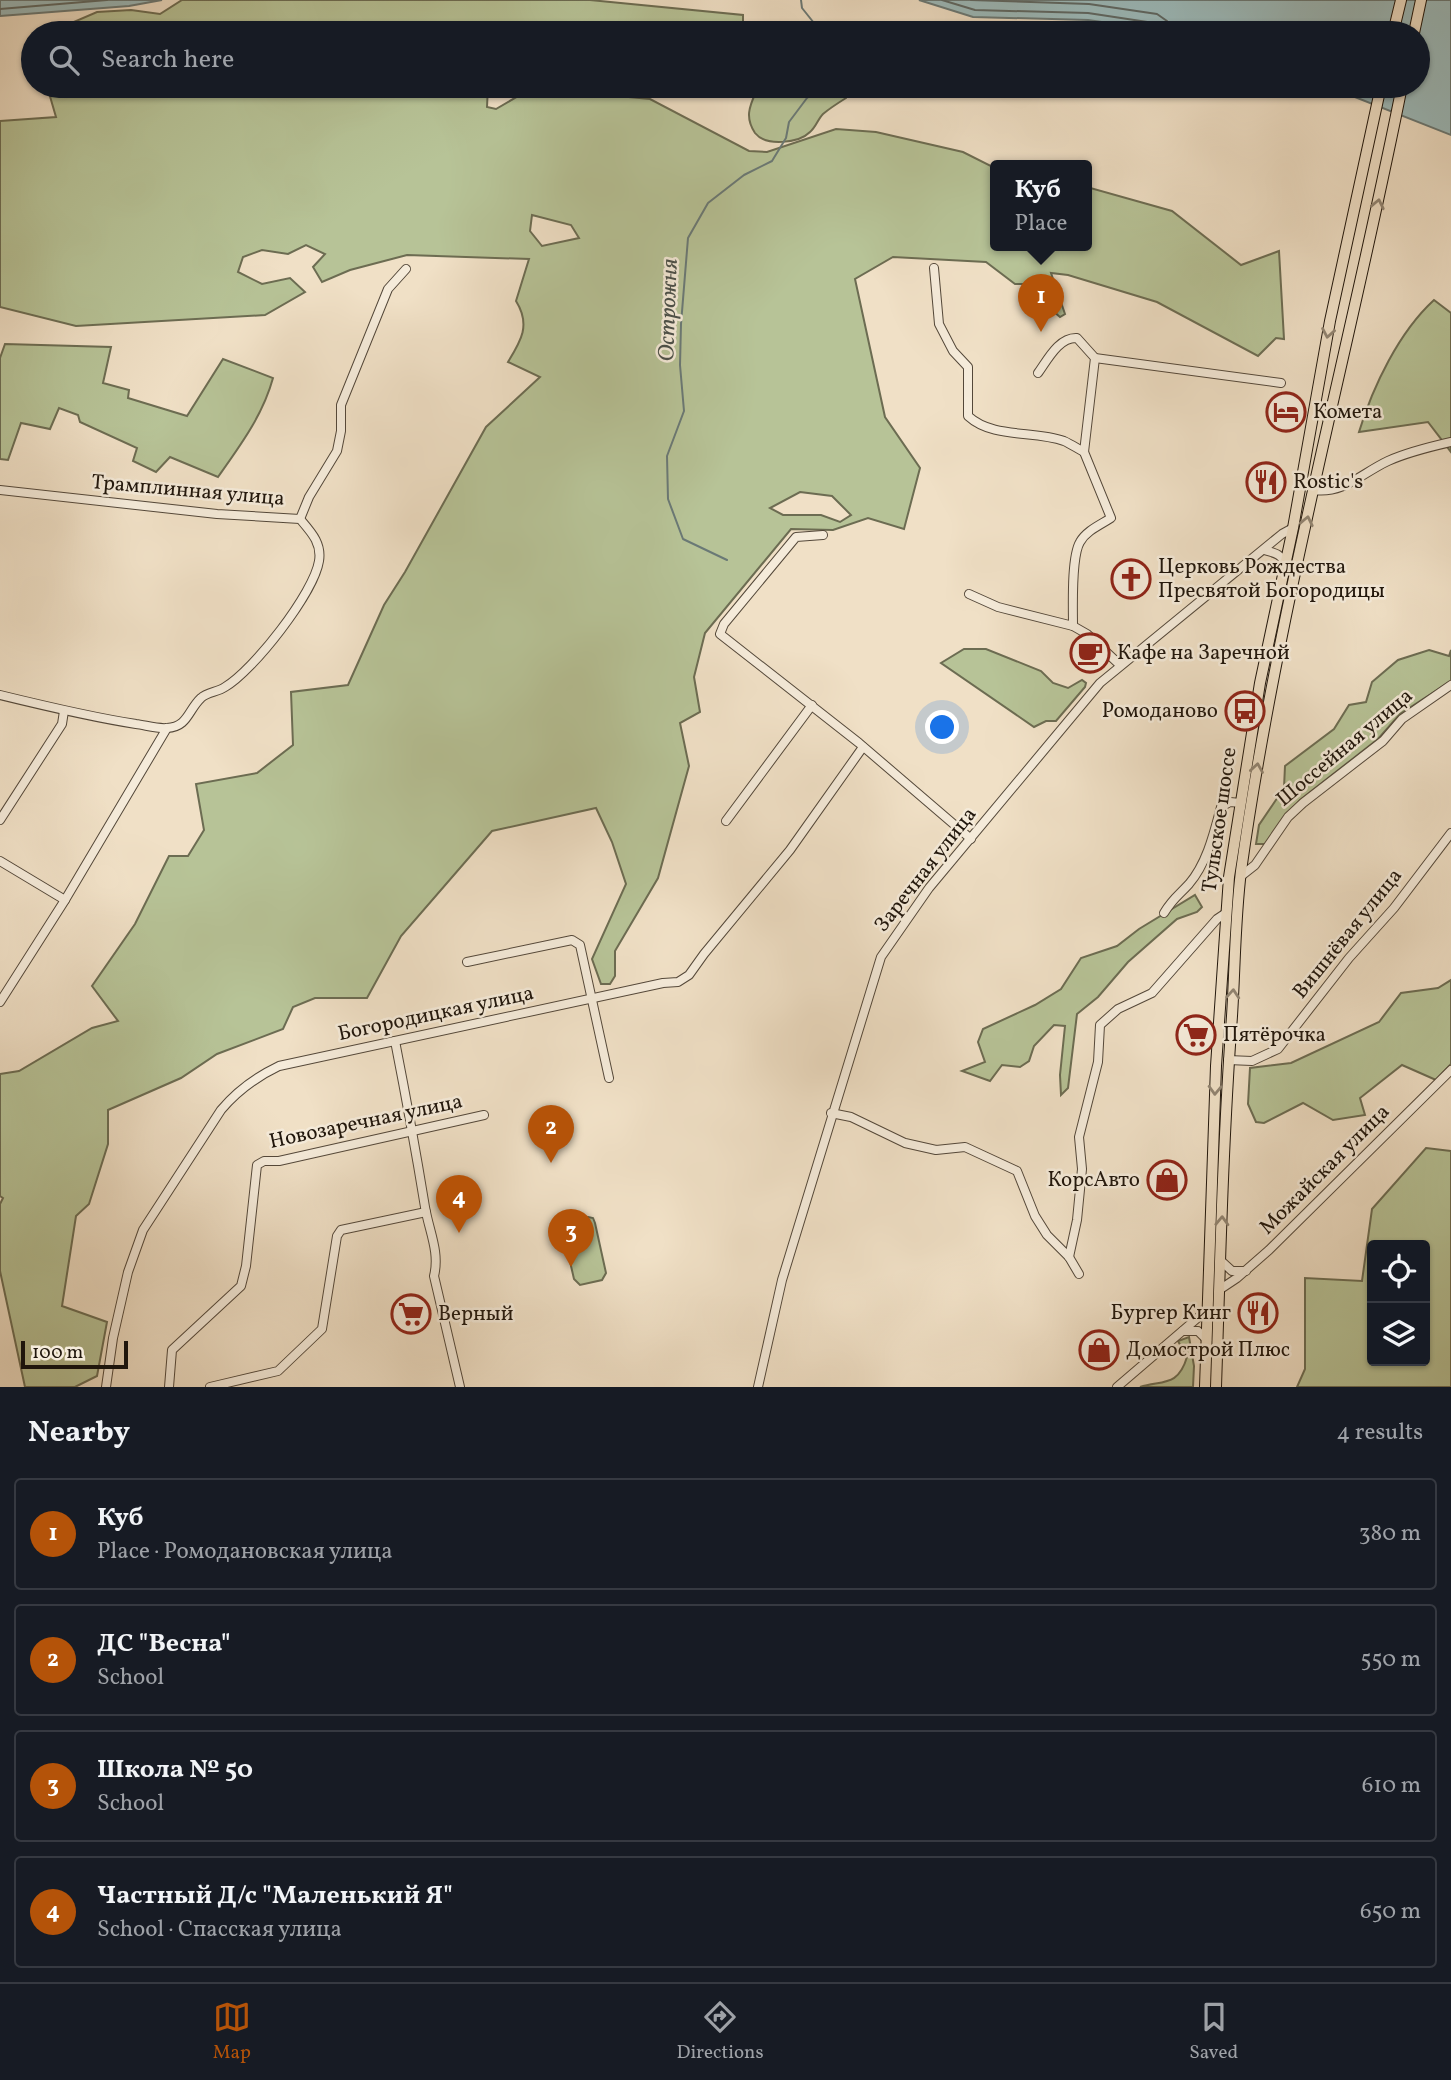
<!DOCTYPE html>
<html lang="en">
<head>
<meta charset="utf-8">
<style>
	:root { --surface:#171b24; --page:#20242c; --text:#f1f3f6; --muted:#9ea1a6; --line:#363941; --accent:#b45309 }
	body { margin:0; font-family:Vollkorn,serif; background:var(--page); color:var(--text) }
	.controls { position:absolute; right:21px; bottom:21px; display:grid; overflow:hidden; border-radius:7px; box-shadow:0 2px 5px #0004 }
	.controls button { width:63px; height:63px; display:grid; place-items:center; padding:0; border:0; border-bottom:2px solid var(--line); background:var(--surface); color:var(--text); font:35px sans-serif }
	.scale { position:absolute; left:21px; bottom:18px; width:107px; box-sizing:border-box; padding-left:7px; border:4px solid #20160c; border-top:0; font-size:19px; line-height:24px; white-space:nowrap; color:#20160c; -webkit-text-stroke:5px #f5ebda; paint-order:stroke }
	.you { position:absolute; left:943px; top:728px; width:24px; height:24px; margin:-18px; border:5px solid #fff; border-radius:50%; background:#1a73e8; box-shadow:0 0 0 10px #1a73e833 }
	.badge { display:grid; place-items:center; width:46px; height:46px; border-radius:50%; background:var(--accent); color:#fff; font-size:23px; font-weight:700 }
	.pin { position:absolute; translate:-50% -58px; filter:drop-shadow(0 2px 4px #0008) }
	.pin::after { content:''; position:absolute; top:37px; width:24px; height:21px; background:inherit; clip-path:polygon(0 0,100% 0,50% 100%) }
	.popup { position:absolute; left:990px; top:160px; width:102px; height:91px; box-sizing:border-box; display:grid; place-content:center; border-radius:7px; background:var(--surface); filter:drop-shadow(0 2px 5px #0005); font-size:23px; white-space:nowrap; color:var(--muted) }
	.popup b { font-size:26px; color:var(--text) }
	.popup::after { content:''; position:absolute; left:50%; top:100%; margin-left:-14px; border:14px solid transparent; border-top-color:var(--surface) }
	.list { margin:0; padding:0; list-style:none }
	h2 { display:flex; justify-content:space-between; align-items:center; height:91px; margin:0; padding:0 28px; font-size:30px }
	h2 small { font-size:23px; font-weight:400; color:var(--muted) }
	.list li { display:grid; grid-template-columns:46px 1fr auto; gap:21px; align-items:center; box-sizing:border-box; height:112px; margin:0 14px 14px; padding:0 14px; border:2px solid var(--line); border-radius:7px }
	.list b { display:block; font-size:26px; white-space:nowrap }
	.list p { margin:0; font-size:23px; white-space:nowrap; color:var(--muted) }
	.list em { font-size:23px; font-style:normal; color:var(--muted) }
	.icon { flex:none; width:38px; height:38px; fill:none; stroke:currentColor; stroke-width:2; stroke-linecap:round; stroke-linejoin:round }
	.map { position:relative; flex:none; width:1451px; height:1387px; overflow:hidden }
	.search { position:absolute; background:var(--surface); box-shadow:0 2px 5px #0004; left:21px; right:21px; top:21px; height:77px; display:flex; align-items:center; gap:18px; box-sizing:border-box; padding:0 24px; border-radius:38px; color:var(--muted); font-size:26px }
	.sheet { height:595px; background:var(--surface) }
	nav { display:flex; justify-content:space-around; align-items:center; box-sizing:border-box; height:98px; border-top:2px solid var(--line); background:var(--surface); font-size:19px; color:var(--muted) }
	nav a { display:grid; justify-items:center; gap:4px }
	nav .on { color:var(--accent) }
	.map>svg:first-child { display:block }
	.green { fill:#b7c397; stroke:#6c6c52; stroke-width:2; fill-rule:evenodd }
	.water { fill:#9cbbbc; stroke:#6a7976; stroke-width:2 }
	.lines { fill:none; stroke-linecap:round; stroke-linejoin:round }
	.shore { stroke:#5e6864; stroke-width:2 }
	.stream { stroke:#6a7976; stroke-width:2 }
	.minor-casing { stroke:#54483a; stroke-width:10 }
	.major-casing { stroke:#20160c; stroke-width:12 }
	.minor { stroke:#f5ebda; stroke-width:8 }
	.major { stroke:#f0e0c6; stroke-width:10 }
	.oneway { stroke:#928572 }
	.labels { text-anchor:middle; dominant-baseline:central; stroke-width:5; stroke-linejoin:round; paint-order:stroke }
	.poi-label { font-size:21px; fill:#20160c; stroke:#f5ebda; text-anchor:start }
	.street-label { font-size:21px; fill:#20160c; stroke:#f5ebda }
	.water-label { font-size:23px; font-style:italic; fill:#4b504a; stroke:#f5ebda }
</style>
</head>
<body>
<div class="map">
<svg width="1451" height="1387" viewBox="0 0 1451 1387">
	<rect width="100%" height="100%" fill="#f0e0c6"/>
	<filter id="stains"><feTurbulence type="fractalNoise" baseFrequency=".00286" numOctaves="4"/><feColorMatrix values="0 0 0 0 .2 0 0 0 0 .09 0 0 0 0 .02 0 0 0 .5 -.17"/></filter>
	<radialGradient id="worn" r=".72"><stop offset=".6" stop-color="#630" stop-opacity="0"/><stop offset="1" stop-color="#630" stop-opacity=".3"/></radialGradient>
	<g class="green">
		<polygon points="182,0 590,0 743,15 743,29 736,33 689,31 686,33 414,33 357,28 274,30 246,33 56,33 55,30 97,12 131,10 160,14"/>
		<path d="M47,86H488L487,107L496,109L532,88L650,99L749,151L767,152L836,129L876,132L963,152L995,168L996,246H1086L1087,187L1172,211L1241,265L1279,251L1284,339L1276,338L1258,356L1157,302L1068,275L1051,273L1065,314L1060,317L1037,297L1029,284H1015L986,262L893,257L855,279L885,417L920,468L904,529L868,518L833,530L791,529L705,633L694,677L700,712L680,723L689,766L658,878L615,951V976L610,984H601L592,959L626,884L612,842L596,808L492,831L401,936L367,998H315L293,1007L283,1029L217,1054L181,1078L108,1110V1144L89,1204L76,1216L62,1306L107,1322L97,1376L75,1387H25L0,1271V1204L3,1198L0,1196V1074L19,1071L92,1028L118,1021L92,986L135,924L169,856H188L204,830L196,784L257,773L293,745L291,692L348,685L384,605L405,572L486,427L540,377L508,362C521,341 531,325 516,301L529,259L407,255L350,270L322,282L313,267L325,254L306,245L288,254L262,250L243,257L238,272L262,284L290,278L305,292L265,315L76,326L0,307V121L56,117ZM532,215L571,225L579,238L542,246L530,231ZM800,492L832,496L851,515L840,522L821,515H783L770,508Z"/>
		<path d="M782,86H844L846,98C838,103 830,108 823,114C818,119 816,127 810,132C799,143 766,147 755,133C745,118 749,107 756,92Z"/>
		<path d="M1434,300L1451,313V452L1428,422L1359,432C1373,386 1399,332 1434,300Z"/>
		<path d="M5,344L111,347L103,383L129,390L128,398L187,416L223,359L273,378C263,415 240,446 218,477L170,457L156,472L133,461L137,448L80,422L78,415L59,408L50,429L21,423L8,460L0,459V358Z"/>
		<polygon points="964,649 986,649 1041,671 1053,683 1068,688 1082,680 1086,683 1085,687 1056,721 1046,721 1034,727 941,663"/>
		<polygon points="1429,650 1449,656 1451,650 1451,681 1400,714 1378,739 1300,800 1266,844 1256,844 1259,825 1284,788 1285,766 1334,729 1349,705 1366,702 1372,682 1398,660"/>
		<polygon points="1195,895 1202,907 1197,912 1177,919 1128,962 1098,997 1077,1014 1068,1088 1061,1095 1060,1075 1065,1026 1054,1025 1034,1046 1029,1061 1020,1067 1002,1065 990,1081 962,1071 985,1062 978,1042 983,1029 1035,1005 1061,989 1081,958 1117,946 1139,929"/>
		<polygon points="1451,980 1451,1064 1436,1080 1402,1065 1360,1098 1365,1115 1333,1120 1303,1103 1264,1123 1256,1122 1248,1104 1250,1068 1291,1063 1379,1022 1401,993 1438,988"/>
		<path d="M1426,1148L1451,1151V1387H1297L1305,1369V1278L1362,1281L1372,1209ZM1372,1245H1425V1361H1372Z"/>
		<polygon points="588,1217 593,1218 595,1223 606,1273 602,1280 580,1285 574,1279 563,1231 569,1221"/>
		<path d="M1189,1337L1194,1366L1193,1387H1140C1163,1380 1178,1387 1187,1357L1178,1341Z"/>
	</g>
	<g class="water">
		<polygon points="0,0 162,0 129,6 0,16"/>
		<polygon points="919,0 1451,0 1451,135 1327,86 1418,86 1418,33 1177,33 1088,20 973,17"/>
	</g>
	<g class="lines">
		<g class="shore">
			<polyline points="942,0 975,10 1088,13 1154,23 1160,27 1162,33"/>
			<polyline points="971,0 1089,4 1157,14 1167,21 1171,33"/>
			<polyline points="0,9 107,0"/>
		</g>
		<g class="stream">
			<polyline points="801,0 802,8 822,33"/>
			<polyline points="727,560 683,539 668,499 667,456 684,411 680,365 681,324 688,238 708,203 744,175 772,161 786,138 789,122 807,98 823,86"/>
		</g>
		<g class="minor-casing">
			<g id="minor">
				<path d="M934,268L939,324L953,351L968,367V416C993,439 1034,430 1064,441C1071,444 1078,449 1084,452L1095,358L1077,338C1059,337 1048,359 1038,373"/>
				<polyline points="1095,358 1281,383"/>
				<path d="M0,490L217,514L300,519C311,532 322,543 319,561C314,593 253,671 225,687C218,692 207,692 201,698C188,710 188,727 167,728C157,729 145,725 136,724C90,717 45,706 0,695"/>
				<path d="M1314,490C1344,494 1362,473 1388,461C1408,452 1429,447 1451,442"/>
				<polyline points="300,519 309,497 337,451 341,431 341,405 388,289 406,269"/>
				<polyline points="823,535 796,537 724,624 720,634 859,743 971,839"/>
				<path d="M1264,550C1275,553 1282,554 1285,565"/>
				<polyline points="969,594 998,607 1073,626 1087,634 1120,665"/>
				<path d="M1073,626C1073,607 1071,557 1080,542C1086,531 1100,525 1111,518L1084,452"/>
				<polyline points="0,820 62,724 64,711"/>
				<polyline points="726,821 812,705"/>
				<polyline points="0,861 65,900"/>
				<polyline points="1241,876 1255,865 1288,817 1303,803 1383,741 1402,719 1451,685"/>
				<path d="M1164,913C1173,898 1178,896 1189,884C1207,863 1214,833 1221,807L1230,802L1241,803"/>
				<polyline points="467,962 572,940 580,945 609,1078"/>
				<polyline points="0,1002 65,900 167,728"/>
				<path d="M395,1041C406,1097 416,1152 425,1207C429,1231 440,1252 434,1276L460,1387"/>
				<polyline points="1228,1060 1252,1061 1278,1049 1349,958 1394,908 1451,833"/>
				<polyline points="831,1113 851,1117 905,1143 936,1150 965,1147 1017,1171 1035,1216 1047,1235 1069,1257 1079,1274"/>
				<polyline points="1069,1257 1077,1220 1082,1169 1079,1137 1098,1062 1100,1025 1118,1009 1152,993 1217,919 1226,913"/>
				<polyline points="1220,1260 1232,1271 1246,1271"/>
				<polyline points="1219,1290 1237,1278 1269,1250 1451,1070"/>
				<polyline points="1183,1331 1198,1331 1207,1340"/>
				<path d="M106,1387L113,1338L128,1272L143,1230L221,1110C237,1091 256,1077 279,1066L663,983L678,982L689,975L704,954L790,850L863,747"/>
				<polyline points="169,1387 172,1350 241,1286 246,1266 257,1165 264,1161 279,1161 484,1115"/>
				<polyline points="210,1387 278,1371 322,1329 337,1236 341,1230 426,1212"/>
				<polyline points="758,1387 782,1280 881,957 929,888 1100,683 1282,534 1293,528"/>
				<polyline points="1117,1387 1208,1309"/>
			</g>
		</g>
		<g class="major-casing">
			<g id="major">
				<polyline points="1393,33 1401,0"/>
				<polyline points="1414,33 1421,0"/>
				<polyline points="1205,1387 1216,1066 1229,877 1260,683 1293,528 1330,321 1381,86"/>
				<path d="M1216,1387C1220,1263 1223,1140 1232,1016C1235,968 1235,919 1241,871C1278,606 1350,348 1402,86"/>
			</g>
		</g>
		<use href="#minor" class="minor"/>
		<use href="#major" class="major"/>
	</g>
	<defs><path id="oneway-chevron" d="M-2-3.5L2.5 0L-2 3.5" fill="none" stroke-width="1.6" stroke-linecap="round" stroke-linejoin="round" transform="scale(1.75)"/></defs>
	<g class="oneway">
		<use href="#oneway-chevron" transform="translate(1378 204) rotate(-78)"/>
		<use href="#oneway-chevron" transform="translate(1328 333) rotate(100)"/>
		<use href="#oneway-chevron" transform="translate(1307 521) rotate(-78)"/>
		<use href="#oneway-chevron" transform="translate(1257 768) rotate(-81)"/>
		<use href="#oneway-chevron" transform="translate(1233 994) rotate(-86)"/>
		<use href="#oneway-chevron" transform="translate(1215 1090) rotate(92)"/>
		<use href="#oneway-chevron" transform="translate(1222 1221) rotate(-88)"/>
	</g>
	<defs>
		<g id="hotel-ring" transform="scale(2.0125)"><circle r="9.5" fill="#f5ebda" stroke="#8f2418" stroke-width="1.5"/><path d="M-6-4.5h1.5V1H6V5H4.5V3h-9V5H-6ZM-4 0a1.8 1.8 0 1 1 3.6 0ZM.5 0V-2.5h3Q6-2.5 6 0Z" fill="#8f2418"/></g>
		<g id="restaurant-ring" transform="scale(2.0125)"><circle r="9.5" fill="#f5ebda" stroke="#8f2418" stroke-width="1.5"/><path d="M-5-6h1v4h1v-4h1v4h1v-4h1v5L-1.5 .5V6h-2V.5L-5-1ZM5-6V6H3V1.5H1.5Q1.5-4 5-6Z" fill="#8f2418"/></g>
		<g id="church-ring" transform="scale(2.0125)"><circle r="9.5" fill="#f5ebda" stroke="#8f2418" stroke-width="1.5"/><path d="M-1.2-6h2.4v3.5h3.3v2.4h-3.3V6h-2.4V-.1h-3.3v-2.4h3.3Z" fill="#8f2418"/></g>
		<g id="cafe-ring" transform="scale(2.0125)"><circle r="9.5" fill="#f5ebda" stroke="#8f2418" stroke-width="1.5"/><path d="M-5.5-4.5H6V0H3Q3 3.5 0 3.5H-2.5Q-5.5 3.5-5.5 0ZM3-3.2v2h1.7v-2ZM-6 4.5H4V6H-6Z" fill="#8f2418"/></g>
		<g id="bus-ring" transform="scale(2.0125)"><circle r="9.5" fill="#f5ebda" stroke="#8f2418" stroke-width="1.5"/><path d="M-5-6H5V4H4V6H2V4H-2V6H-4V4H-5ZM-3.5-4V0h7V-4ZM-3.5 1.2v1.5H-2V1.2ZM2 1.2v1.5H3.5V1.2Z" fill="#8f2418"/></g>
		<g id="supermarket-ring" transform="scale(2.0125)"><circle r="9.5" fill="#f5ebda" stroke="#8f2418" stroke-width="1.5"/><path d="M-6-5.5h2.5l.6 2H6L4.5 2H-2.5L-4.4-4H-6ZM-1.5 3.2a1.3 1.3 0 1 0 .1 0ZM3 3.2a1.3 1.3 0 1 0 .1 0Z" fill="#8f2418"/></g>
		<g id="shop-ring" transform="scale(2.0125)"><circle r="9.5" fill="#f5ebda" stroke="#8f2418" stroke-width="1.5"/><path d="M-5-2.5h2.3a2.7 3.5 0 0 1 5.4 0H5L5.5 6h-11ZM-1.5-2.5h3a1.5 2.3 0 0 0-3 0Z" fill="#8f2418"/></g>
	</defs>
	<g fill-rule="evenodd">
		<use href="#hotel-ring" x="1286" y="412"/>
		<use href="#restaurant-ring" x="1266" y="482"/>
		<use href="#church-ring" x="1131" y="579"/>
		<use href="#cafe-ring" x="1090" y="653"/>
		<use href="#bus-ring" x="1245" y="711"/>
		<use href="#supermarket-ring" x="1196" y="1035"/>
		<use href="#shop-ring" x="1167" y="1180"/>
		<use href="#restaurant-ring" x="1258" y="1313"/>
		<use href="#supermarket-ring" x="411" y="1314"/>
		<use href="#shop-ring" x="1099" y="1350"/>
	</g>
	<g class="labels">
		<g class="poi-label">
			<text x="1313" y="412">Комета</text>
			<text x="1293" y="482">Rostic's</text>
			<text x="1158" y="567">Церковь Рождества<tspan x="1158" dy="24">Пресвятой Богородицы</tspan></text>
			<text x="1117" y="653">Кафе на Заречной</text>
			<text x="1218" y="711" text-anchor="end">Ромоданово</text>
			<text x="1223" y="1035">Пятёрочка</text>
			<text x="1140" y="1180" text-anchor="end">КорсАвто</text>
			<text x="1231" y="1313" text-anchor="end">Бургер Кинг</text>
			<text x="438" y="1314">Верный</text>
			<text x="1126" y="1350">Домострой Плюс</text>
		</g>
		<g class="street-label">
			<text transform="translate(188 491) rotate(5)">Трамплинная улица</text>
			<text transform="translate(1345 748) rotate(-40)">Шоссейная улица</text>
			<text transform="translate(1220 820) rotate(-82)">Тульское шоссе</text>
			<text transform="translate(926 870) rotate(-52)">Заречная улица</text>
			<text transform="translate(1348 934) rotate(-51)">Вишнёвая улица</text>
			<text transform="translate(436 1014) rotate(-12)">Богородицкая улица</text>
			<text transform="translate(366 1122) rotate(-12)">Новозаречная улица</text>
			<text transform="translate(1325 1170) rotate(-45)">Можайская улица</text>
		</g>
		<g class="water-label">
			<text transform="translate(669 310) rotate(-88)">Острожня</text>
		</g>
	</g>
	<rect width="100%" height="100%" filter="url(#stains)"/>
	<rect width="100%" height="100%" fill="url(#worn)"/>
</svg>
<div class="controls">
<button><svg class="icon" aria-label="locate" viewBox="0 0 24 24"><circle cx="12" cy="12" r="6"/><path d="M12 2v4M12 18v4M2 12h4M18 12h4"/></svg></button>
<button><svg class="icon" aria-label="layers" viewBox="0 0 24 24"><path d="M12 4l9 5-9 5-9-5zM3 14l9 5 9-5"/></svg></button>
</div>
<div class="scale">100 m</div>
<div class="you"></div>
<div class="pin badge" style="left:1041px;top:332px">1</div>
<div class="popup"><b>Куб</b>Place</div>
<div class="pin badge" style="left:551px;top:1163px">2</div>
<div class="pin badge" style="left:571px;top:1267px">3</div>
<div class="pin badge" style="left:459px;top:1233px">4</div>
<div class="search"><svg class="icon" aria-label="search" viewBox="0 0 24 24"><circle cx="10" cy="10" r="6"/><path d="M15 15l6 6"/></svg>Search here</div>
</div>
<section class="sheet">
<h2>Nearby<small>4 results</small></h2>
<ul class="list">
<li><span class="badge">1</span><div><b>Куб</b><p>Place · Ромодановская улица</p></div><em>380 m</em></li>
<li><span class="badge">2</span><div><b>ДС &quot;Весна&quot;</b><p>School</p></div><em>550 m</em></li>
<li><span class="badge">3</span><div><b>Школа № 50</b><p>School</p></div><em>610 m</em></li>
<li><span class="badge">4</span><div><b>Частный Д/с &quot;Маленький Я&quot;</b><p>School · Спасская улица</p></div><em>650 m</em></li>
</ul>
</section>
<nav>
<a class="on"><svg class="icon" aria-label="map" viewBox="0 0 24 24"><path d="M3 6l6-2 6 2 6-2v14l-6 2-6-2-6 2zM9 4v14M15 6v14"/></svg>Map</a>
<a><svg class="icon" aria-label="directions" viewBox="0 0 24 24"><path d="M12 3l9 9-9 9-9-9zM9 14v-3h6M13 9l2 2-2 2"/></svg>Directions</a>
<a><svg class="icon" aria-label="saved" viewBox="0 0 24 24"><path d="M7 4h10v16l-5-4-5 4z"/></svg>Saved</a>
</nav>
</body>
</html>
